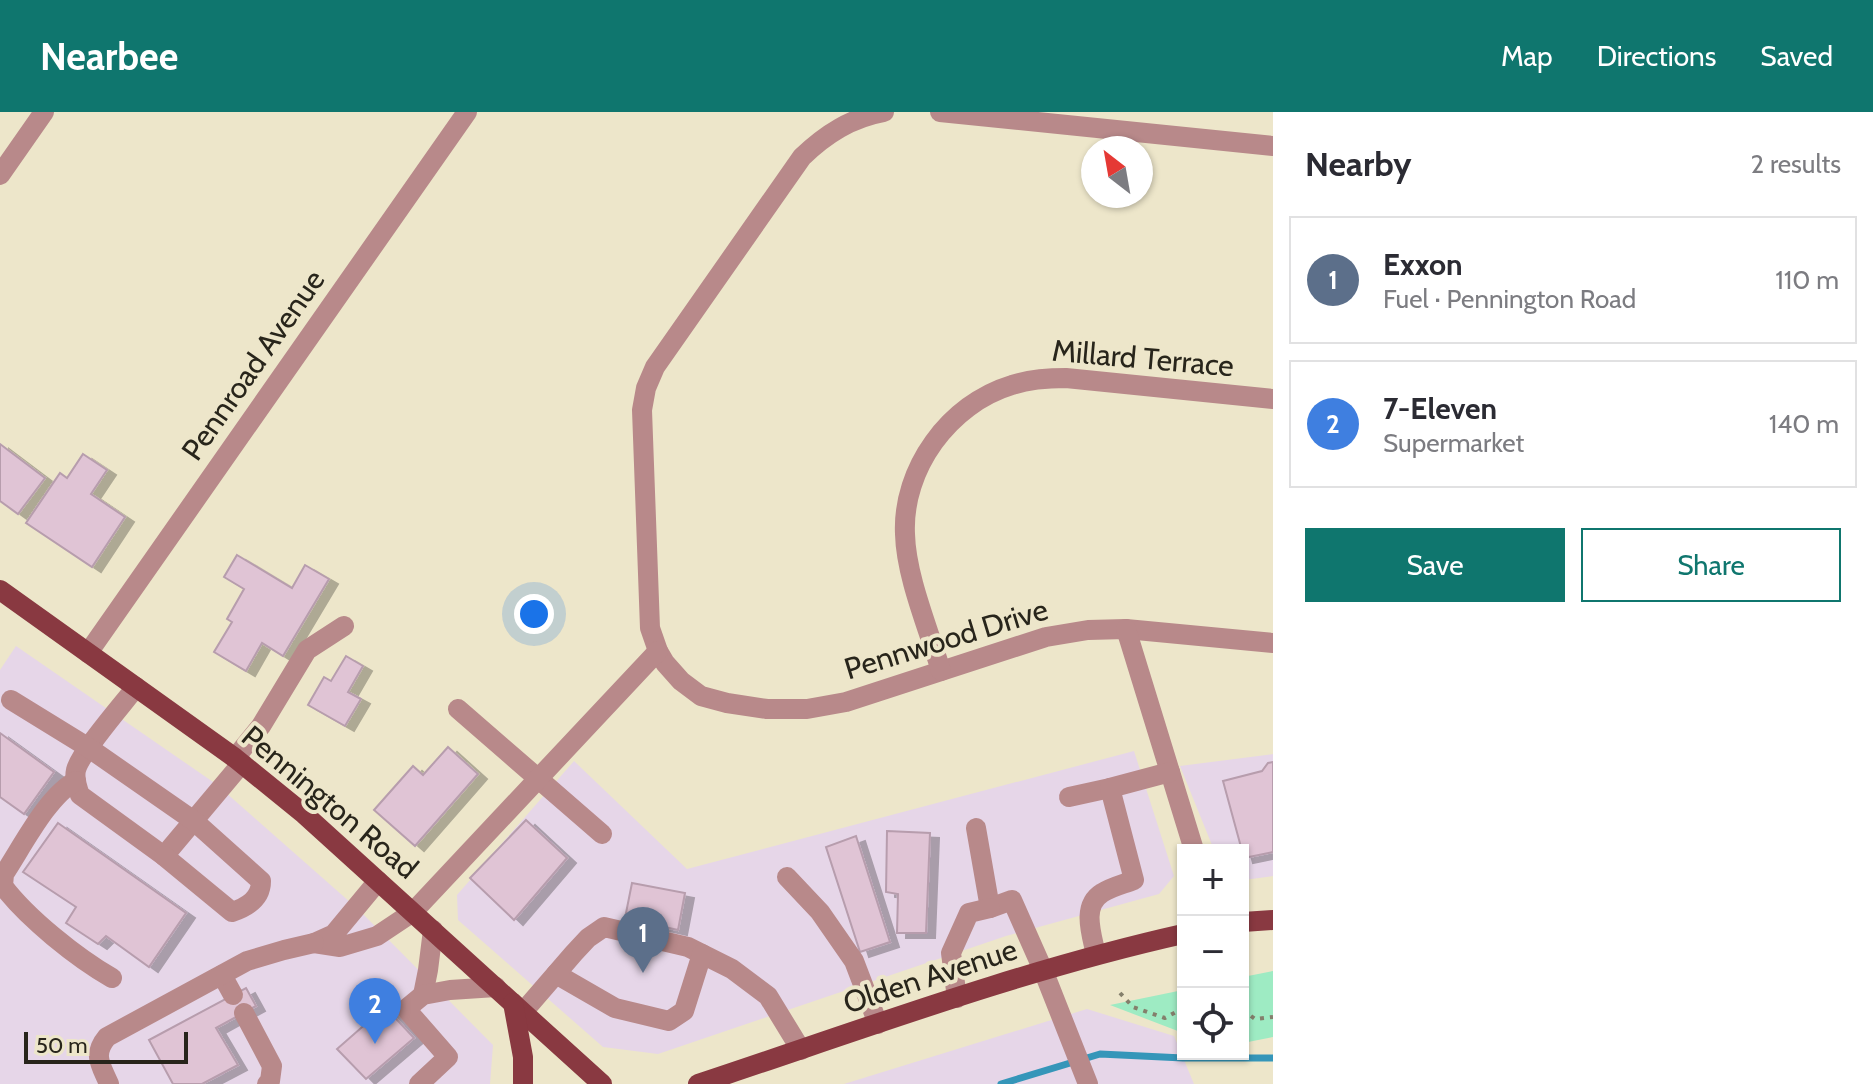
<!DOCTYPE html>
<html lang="en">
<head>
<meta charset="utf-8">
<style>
	:root { --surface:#fff; --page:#f2f2f3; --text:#2b2b33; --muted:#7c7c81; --line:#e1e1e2; --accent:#0f766e }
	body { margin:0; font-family:Cabin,sans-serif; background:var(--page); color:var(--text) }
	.controls { position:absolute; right:24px; bottom:24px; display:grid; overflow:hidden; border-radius:0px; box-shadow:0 2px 6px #0004 }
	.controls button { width:72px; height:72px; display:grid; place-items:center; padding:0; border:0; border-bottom:2px solid var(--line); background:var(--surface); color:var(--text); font:40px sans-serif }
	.compass { position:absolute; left:1081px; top:24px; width:72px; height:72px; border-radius:50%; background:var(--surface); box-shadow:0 2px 6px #0004; rotate:329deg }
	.scale { position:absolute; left:24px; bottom:20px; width:164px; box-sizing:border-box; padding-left:8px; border:4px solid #28251b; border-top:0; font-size:22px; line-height:28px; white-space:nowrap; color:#28251b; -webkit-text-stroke:6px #ede6ca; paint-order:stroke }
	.you { position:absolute; left:534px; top:502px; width:28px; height:28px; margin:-20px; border:6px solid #fff; border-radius:50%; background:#1a73e8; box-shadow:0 0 0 12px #1a73e833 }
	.badge { display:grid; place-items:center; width:52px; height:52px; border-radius:50%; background:var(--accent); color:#fff; font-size:26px; font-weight:700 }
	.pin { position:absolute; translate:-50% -66px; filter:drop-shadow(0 2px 4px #0008) }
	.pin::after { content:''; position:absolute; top:42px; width:28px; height:24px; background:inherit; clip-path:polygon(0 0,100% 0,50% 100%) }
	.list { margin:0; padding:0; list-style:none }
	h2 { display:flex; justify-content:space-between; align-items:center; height:104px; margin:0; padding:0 32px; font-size:34px }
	h2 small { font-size:26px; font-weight:400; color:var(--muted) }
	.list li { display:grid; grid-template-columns:52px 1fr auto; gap:24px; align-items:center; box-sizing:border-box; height:128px; margin:0 16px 16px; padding:0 16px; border:2px solid var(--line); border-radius:0px }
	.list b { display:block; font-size:30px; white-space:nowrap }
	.list p { margin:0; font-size:26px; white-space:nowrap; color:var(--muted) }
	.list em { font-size:26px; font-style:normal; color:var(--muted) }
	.actions { display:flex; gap:16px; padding:24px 32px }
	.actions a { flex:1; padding:18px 0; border:2px solid var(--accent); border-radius:0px; text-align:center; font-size:28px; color:var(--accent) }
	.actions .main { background:var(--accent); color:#fff }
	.icon { flex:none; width:44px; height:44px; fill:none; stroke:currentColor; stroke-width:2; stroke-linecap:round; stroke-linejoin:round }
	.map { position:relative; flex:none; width:1273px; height:972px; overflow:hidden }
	header { display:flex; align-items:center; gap:48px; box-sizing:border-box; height:112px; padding:0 40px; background:var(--accent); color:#fff }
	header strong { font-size:38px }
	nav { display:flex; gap:44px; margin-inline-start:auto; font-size:28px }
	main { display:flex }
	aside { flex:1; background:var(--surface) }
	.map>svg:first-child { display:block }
	.commercial { fill:#e6d6e8 }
	.green { fill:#9eebc3 }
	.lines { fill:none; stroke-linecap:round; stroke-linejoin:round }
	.stream { stroke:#3596b9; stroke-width:7 }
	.building { fill:#e0c4d5; stroke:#b79dad; stroke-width:2; filter:url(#shadow) }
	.path { stroke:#847f6c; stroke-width:4; stroke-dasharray:4 6; stroke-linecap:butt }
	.minor { stroke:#b8898a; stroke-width:20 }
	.major { stroke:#893941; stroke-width:20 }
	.labels { text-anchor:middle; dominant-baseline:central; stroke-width:8; stroke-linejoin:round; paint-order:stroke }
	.street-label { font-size:30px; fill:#28251b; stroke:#ede6ca }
</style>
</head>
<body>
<header>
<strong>Nearbee</strong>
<nav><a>Map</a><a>Directions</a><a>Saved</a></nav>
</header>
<main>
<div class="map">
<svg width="1273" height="972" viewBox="0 0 1273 972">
	<defs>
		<filter id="shadow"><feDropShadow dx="9" dy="5" stdDeviation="0" flood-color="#0004"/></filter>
	</defs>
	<rect width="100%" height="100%" fill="#ede6ca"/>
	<g class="commercial">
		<polygon points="16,534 216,672 359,798 493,933 490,972 0,972 0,558"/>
		<polygon points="1134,639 1174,764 1159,782 1006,824 658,942 603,935 458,808 457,783 574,649 687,757"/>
		<polygon points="1273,642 1273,764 1244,768 1243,738 1214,738 1180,654"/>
		<polygon points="1087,897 1174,924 1194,972 844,972"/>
	</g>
	<g class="green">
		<polygon points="1273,859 1273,925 1243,931 1243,865"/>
		<polygon points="1183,878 1183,921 1110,893"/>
	</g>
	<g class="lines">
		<polyline class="stream" points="1001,972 1100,942 1183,946 1273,946"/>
	</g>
	<g class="building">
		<polygon points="0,332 45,366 18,402 0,389"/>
		<polygon points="83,342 107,358 91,382 125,405 92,455 26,411 60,361 67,366"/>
		<polygon points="237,443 292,476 305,453 329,467 283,544 262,531 246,559 214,540 232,510 227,507 244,477 224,465"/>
		<polygon points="346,544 363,554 348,580 361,587 345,614 308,593 324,565 331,569"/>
		<polygon points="0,621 54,660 24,702 0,685"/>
		<polygon points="448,635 478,662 415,734 374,698 413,654 423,663"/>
		<polygon points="1273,650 1273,740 1244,746 1223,669 1262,659 1268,651"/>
		<polygon points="526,708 567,746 514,808 470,766"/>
		<polygon points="58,711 186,801 149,855 106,824 98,832 66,811 76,795 23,760"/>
		<polygon points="887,719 930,721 926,821 897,821 898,782 886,780"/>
		<polygon points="856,724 890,830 860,840 826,735"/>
		<polygon points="632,771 685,781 678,818 625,806"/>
		<polygon points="246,876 256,894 216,916 238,953 202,972 173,972 149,928"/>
		<polygon points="385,895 414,926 366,967 337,937"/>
	</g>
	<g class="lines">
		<g class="path">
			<polyline points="1120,881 1133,895 1165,906 1183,896"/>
			<polyline points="1243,898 1255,907 1273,905"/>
		</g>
		<g class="minor">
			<path d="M884,0C851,6 826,22 802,45L655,255L646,276L642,298L650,516L658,539L665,551L681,569L701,584L727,591L767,597H807L846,590L1046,525L1088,518L1126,517L1273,531"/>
			<polyline points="940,0 1273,34"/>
			<polyline points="0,63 44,0"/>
			<polyline points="1126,517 1194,738"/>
			<polyline points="88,541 467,0"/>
			<path d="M941,559C929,518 906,465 905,422C902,357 949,292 1012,273C1030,267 1048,266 1066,266L1273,287"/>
			<path d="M136,575C123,592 80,641 76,658C74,667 77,675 80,683L164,744L242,651"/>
			<path d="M11,588L89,636L194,709L261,769C261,787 247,795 232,800L164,744"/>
			<polyline points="458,597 602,722"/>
			<polyline points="235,646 261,614 307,538 344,514"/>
			<path d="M76,669C48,683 22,735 4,762L3,774C27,806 77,846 112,866"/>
			<polyline points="1069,685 1110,676"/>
			<polyline points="976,716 990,796 1012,788 1043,858 1088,972"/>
			<polyline points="787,765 820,800 854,849 878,912"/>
			<polyline points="378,769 334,822 314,831 340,835 377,824 413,800 658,539"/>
			<polyline points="654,827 688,835 732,857 768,884 801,938"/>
			<path d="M1096,843C1092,823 1081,794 1102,781C1111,775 1124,772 1134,768L1110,676L1170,660"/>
			<polyline points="556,862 615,896 669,909 684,899 702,842"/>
			<polyline points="222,863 233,883"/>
			<polyline points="423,883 428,858 433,818"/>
			<polyline points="957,886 951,841 969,801 990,796"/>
			<polyline points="523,900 574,841 588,826 604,815 634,822"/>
			<polyline points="244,901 272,954 270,969 267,972"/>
			<path d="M109,972C101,953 92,943 107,925L247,849L284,838L314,831"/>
			<polyline points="419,972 448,945 406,897 423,883 450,878 496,875"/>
		</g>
		<g class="major">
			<polyline points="0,478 235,646 304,702 602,972"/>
			<polyline points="1243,810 1273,808"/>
			<polyline points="513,891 523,945 523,972"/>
			<path d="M698,972C858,919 1018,859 1183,822"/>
		</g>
	</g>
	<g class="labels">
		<g class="street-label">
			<text transform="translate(1143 246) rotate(5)">Millard Terrace</text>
			<text transform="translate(253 253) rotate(-55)">Pennroad Avenue</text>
			<text transform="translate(946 527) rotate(-17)">Pennwood Drive</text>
			<text transform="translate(330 690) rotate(40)">Pennington Road</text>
			<text transform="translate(930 864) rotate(-18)">Olden Avenue</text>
		</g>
	</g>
</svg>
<div class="controls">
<button>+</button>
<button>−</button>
<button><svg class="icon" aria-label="locate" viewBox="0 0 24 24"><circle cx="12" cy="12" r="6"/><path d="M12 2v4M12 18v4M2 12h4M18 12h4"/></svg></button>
</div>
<svg class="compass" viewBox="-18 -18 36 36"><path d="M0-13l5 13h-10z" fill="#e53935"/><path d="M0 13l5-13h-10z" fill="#7c7c81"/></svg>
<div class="scale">50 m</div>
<div class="you"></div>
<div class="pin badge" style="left:643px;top:861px;background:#5c6f8a">1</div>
<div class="pin badge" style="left:375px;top:932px;background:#3f7fe0">2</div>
</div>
<aside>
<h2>Nearby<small>2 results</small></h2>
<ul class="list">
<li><span class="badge" style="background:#5c6f8a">1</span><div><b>Exxon</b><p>Fuel · Pennington Road</p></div><em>110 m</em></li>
<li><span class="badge" style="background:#3f7fe0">2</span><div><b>7-Eleven</b><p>Supermarket</p></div><em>140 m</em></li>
</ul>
<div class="actions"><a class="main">Save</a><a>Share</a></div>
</aside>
</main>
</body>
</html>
